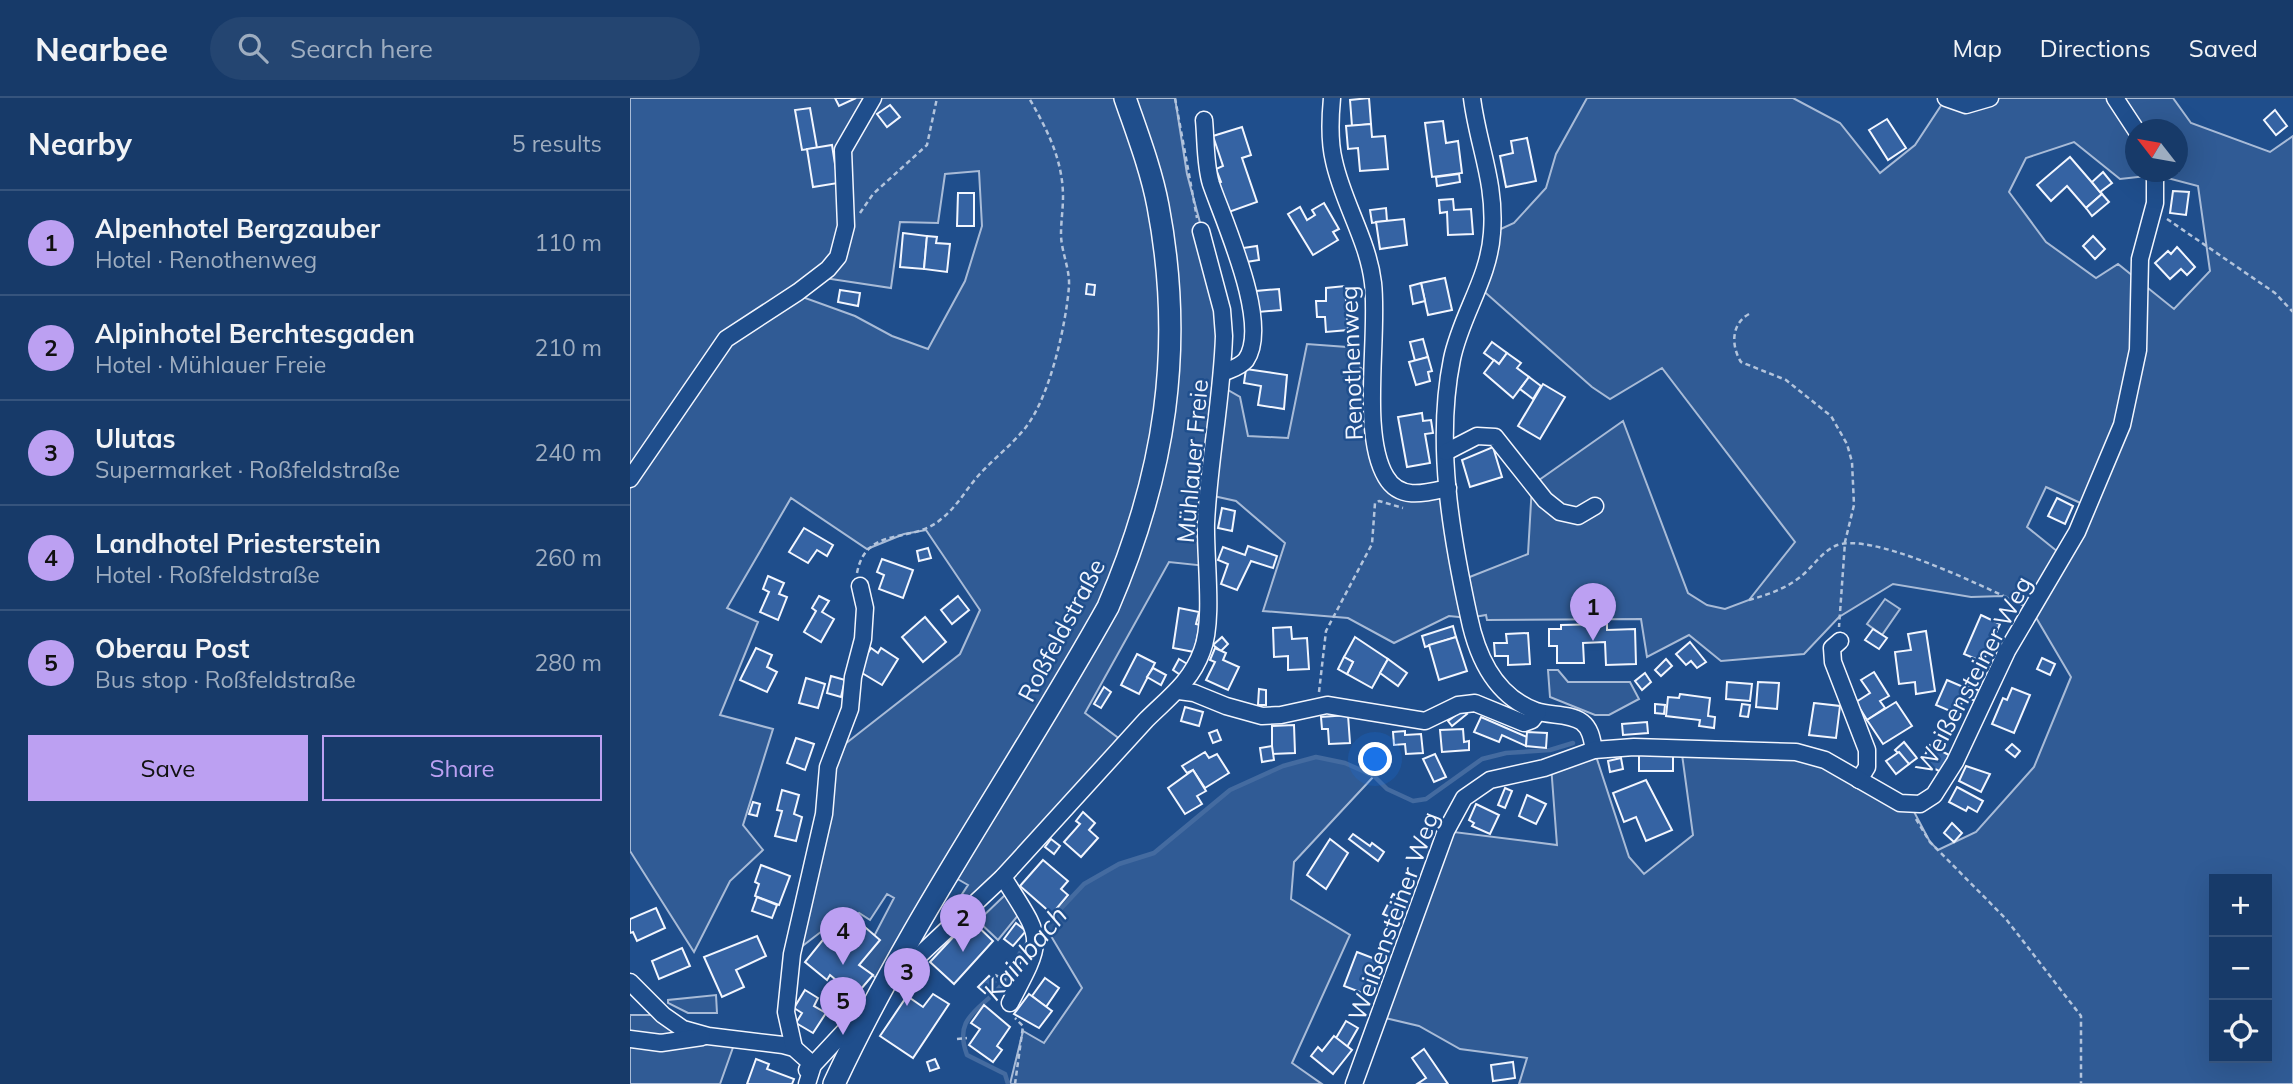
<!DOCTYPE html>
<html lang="en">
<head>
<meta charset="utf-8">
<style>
	:root { --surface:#173a69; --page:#244571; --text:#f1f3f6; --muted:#9eadc0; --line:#36547d; --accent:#bca0f2 }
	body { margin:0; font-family:Mulish,sans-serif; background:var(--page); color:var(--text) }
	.controls { position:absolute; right:21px; bottom:21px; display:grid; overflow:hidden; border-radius:0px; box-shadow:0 7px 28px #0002 }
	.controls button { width:63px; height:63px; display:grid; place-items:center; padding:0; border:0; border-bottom:2px solid var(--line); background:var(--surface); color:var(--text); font:35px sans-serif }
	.compass { position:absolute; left:1495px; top:21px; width:63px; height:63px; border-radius:50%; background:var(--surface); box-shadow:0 7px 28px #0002; rotate:301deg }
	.you { position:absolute; left:746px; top:662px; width:24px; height:24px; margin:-18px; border:5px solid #fff; border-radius:50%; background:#1a73e8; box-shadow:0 0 0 10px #1a73e833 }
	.badge { display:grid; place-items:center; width:46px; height:46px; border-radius:50%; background:var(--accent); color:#111; font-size:23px; font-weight:700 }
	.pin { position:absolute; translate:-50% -58px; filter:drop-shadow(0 2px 4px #0008) }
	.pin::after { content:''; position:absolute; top:37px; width:24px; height:21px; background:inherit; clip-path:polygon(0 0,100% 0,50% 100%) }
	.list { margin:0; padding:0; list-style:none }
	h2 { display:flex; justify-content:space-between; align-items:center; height:91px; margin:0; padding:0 28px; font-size:30px }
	h2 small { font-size:23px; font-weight:400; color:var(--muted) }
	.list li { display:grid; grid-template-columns:46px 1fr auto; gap:21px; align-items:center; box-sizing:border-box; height:105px; padding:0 28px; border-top:2px solid var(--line) }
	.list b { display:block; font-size:26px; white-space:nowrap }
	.list p { margin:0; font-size:23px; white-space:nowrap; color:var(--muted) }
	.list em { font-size:23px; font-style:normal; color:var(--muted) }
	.actions { display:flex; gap:14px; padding:21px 28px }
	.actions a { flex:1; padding:16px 0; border:2px solid var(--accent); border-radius:0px; text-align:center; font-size:24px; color:var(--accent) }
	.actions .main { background:var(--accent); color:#111 }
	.icon { flex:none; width:38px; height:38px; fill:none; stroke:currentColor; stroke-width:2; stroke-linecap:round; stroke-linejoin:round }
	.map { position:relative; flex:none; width:1663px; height:986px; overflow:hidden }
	header { display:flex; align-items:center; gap:42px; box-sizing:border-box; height:98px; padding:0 35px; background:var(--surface); border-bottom:2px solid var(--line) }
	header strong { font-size:33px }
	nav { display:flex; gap:38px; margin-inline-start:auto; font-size:24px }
	.search { width:490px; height:63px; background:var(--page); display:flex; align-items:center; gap:18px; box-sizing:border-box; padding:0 24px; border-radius:38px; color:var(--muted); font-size:26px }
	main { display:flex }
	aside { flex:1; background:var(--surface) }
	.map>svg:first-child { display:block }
	.built { fill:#305b95; stroke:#a8bbd7; stroke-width:2; fill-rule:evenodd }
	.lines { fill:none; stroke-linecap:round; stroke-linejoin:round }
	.stream { stroke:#446ba0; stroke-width:4.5 }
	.building { fill:#3563a3; stroke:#f2f6ff; stroke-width:2 }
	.minor-casing { stroke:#f2f6ff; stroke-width:19 }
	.major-casing { stroke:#f2f6ff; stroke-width:24 }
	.path { stroke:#b3c4dc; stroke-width:2.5; stroke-dasharray:5 3.5; stroke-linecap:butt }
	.minor { stroke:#1f4e8c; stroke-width:16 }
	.major { stroke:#1f4e8c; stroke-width:21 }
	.labels { text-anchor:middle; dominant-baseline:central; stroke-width:5; stroke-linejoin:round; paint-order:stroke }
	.street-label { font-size:24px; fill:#f2f6ff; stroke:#1f4e8c }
	.water-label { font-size:26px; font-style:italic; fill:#f2f6ff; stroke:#1f4e8c }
</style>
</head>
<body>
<header>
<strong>Nearbee</strong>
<div class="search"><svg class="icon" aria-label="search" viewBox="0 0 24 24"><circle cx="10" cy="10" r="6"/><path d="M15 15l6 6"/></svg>Search here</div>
<nav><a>Map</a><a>Directions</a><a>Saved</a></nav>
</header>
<main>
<aside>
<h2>Nearby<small>5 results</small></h2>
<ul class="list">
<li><span class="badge">1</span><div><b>Alpenhotel Bergzauber</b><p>Hotel · Renothenweg</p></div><em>110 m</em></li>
<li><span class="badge">2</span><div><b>Alpinhotel Berchtesgaden</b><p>Hotel · Mühlauer Freie</p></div><em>210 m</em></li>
<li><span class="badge">3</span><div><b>Ulutas</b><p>Supermarket · Roßfeldstraße</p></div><em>240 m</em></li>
<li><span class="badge">4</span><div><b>Landhotel Priesterstein</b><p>Hotel · Roßfeldstraße</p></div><em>260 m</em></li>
<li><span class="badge">5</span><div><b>Oberau Post</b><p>Bus stop · Roßfeldstraße</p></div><em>280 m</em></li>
</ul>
<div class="actions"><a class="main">Save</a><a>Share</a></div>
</aside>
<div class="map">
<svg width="1663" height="986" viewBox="0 0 1663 986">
	<rect width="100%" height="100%" fill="#1f4e8c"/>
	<g class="built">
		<path d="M0,0H545L557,76L583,173L591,288L610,299L618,338L658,340L677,246L717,249L733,273L744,280L746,351L769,392L818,390L832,482L898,456L902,387L993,323L1058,495L1077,507L1095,511L1119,502L1165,444L1032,270L980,301L962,289L849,189L862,135L884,125L916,90L926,56L957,0H1163L1210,25L1250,75L1285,47L1316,0H1543L1561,25L1640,54L1663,38V986H889L897,960L830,951L789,928L751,919L816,733L927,747L921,667L964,652L999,759L1014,776L1063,737L1051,649L1166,654L1281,708L1300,744L1308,752L1346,734L1404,669L1441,579L1401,511L1373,498L1341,499L1263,486L1209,519L1174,556L1091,563L1059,537L1017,559L1011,521L857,522L856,517L839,520L819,518L764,545L718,520L633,513L655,445L606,403L579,397L576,468L539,464L455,615L495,645L394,755L324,817L321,813L338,787L310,771L246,880L229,867L264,800L257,796L240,822L229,815L192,833L162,856L201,657L330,556L350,512L296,432L274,436L237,451L161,400L97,510L128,524L90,617L143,631L113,727L133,752L100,783L64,854L0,753ZM1506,32H1548V74H1506ZM1444,44L1490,81L1526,77L1568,88L1580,173L1544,211L1488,166L1466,180L1416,144L1379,94L1396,60ZM349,73L352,128L335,183L298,251L262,238L225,218L164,196L188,179L261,190L270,124L308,125L315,76ZM1416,389L1459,409L1433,458L1397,429ZM1584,781H1637V960H1584Z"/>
		<polygon points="1255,501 1270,511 1252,537 1237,526"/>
		<polygon points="918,572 928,572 938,584 1000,584 1009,601 979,617 965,617 920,599"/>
		<polygon points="686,659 715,665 744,678 664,764 661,801 720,837 662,965 692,986 380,986 393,933 414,945 452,890 415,828 454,786 489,766 524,755 600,692 653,668"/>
		<polygon points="376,796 390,815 368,842 348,823"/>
		<polygon points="86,897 87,915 58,915 38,905 38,902"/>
		<polygon points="0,917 33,917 106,941 90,986 0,986"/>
	</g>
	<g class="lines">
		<g class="stream">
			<polyline points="408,835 454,786 489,766 524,755 600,692 653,668 686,659 715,665 744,678 757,691 783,703 796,701 852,661 876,655 920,652 943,645"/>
			<path d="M378,986L375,976L337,957C322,917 353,912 373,885C382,872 387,855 399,843"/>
		</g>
	</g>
	<g class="building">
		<polygon points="205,0 226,0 209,8"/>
		<polygon points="739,0 741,26 722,28 720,2"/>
		<polygon points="260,7 270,19 257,29 247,16"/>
		<polygon points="180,10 187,50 172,52 165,12"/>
		<polygon points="1645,12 1657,28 1646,37 1634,22"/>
		<polygon points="1257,21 1276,50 1258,62 1239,32"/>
		<polygon points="813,23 816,45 828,43 832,75 802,79 795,25"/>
		<polygon points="741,26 742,39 755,38 758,71 730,73 728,50 718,51 716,28"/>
		<polygon points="612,29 621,57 612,60 627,104 596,115 586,86 591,84 586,71 593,68 583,38"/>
		<polygon points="897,40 906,83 876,89 870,58 883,55 881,43"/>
		<polygon points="202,47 208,85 183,89 177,51"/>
		<polygon points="1440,59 1472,96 1456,110 1437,88 1421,103 1407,87"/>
		<polygon points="1473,74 1482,85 1470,94 1462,84"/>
		<polygon points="829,76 830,84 807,88 806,79"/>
		<polygon points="1543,93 1559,94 1556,117 1540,115"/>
		<polygon points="328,95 344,95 344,128 327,128"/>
		<polygon points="1472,96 1479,104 1462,118 1456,110"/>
		<polygon points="823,101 824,112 841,111 843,136 818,137 817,114 810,115 809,102"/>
		<polygon points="694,105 709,131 703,134 708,142 683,157 658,116 670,109 677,122 685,117 682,112"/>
		<polygon points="756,110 757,123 742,125 740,112"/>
		<polygon points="774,121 777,147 750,151 746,124"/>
		<polygon points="273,135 297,138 294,171 270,169"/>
		<polygon points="297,138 307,139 306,145 320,146 317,174 294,171"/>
		<polygon points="1463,138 1475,151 1465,161 1453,148"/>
		<polygon points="627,148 629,162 616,164 613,150"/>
		<polygon points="1547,149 1565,169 1557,177 1551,171 1540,181 1525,165 1538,153 1541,156"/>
		<polygon points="815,180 822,212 798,217 791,185"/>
		<polygon points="791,185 795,203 783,206 780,188"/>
		<polygon points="457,186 465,187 464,197 456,196"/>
		<polygon points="715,188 718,232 696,234 695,219 687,219 686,203 696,203 696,190"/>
		<polygon points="649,191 651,212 628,214 626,193"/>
		<polygon points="210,192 230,195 228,208 208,204"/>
		<polygon points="793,241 798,259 785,263 780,244"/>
		<polygon points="862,244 877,255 869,266 854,255"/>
		<polygon points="877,255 891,265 887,270 899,279 883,300 854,275 864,262 869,266"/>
		<polygon points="798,259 802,273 798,274 800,283 786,287 779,264"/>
		<polygon points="616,271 657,277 654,311 628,307 631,288 614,285"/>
		<polygon points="899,279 911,288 903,301 890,291"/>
		<polygon points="913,286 935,299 910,341 888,328"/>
		<polygon points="792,315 793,323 801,322 803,335 795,336 800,365 777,369 768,319"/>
		<polygon points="863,349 872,379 840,389 832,362"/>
		<polygon points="1427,400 1443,408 1435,426 1418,418"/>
		<polygon points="592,410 605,413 602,433 588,430"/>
		<polygon points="174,430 203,447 197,458 187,452 178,465 159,454"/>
		<polygon points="618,448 647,458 643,470 621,463 607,492 591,486 598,466 588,462 593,449 615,457"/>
		<polygon points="298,450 301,460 289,463 287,453"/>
		<polygon points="252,461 283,472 273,500 249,491 254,477 247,474"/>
		<polygon points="138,478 154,485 149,496 157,499 148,522 130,514 139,494 133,491"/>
		<polygon points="189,498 199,503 192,514 204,521 191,544 174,534 186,513 182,510"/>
		<polygon points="328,498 339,512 322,526 311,512"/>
		<polygon points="549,510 569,514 566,526 570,527 564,554 543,550"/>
		<polygon points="1351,517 1370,526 1353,564 1334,556"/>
		<polygon points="295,519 316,544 293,564 272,539"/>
		<polygon points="977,526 977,532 1005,531 1006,566 976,567 975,544 953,545 954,565 927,565 927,548 919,548 919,531 931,531 931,527"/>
		<polygon points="823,528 826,539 795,549 792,538"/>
		<polygon points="661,529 662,541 677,540 679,571 658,572 658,558 644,559 643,530"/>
		<polygon points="1243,531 1257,540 1249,551 1235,542"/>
		<polygon points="1296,533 1305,593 1286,596 1285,584 1269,586 1265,554 1281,552 1278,536"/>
		<polygon points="898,535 900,566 878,567 878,558 865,558 864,545 877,545 876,536"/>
		<polygon points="592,539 598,546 591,553 583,547"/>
		<polygon points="725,539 758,561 742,590 717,576 723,564 714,559"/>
		<polygon points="826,539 837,573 809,582 799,547"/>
		<polygon points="1060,544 1076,564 1067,570 1061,563 1056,567 1046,556"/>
		<polygon points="126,550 142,557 137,569 147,574 137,594 110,582"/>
		<polygon points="241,550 248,555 251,550 268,561 252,587 227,572"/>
		<polygon points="585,550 596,555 593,562 609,569 598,592 576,582 585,564 580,562"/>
		<polygon points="507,556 525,565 509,596 491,587"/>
		<polygon points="714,559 723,564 717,576 708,571"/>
		<polygon points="1412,560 1425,566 1420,577 1407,571"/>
		<polygon points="549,561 559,567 552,578 543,572"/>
		<polygon points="758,561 777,575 768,588 750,575"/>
		<polygon points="1036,561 1042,568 1031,578 1025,572"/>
		<polygon points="523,570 536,577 531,587 517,579"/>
		<polygon points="1244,574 1259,598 1250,603 1255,610 1237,622 1226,604 1240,595 1231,582"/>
		<polygon points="1015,575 1021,584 1012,592 1005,583"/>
		<polygon points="201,578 215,582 211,599 197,595"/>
		<polygon points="176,580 195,586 188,610 169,605"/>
		<polygon points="1317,582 1338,591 1327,616 1306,607"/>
		<polygon points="1097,584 1122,586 1120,603 1096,601"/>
		<polygon points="1128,584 1149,585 1147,611 1126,609"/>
		<polygon points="1335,586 1350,593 1345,603 1335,598 1338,591 1333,589"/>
		<polygon points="474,589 481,594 471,610 464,606"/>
		<polygon points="1382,590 1400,597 1384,635 1362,626 1373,600 1377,602"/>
		<polygon points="629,591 636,592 636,607 628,607"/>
		<polygon points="1050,596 1080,600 1078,618 1085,619 1084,630 1069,628 1070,622 1036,618 1038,599 1049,600"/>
		<polygon points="1266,604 1282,628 1253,646 1237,622"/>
		<polygon points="1184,605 1210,608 1206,640 1179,637"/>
		<polygon points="1025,606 1035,607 1034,616 1025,615"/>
		<polygon points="1112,606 1120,607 1118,619 1110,618"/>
		<polygon points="555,609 573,614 569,628 551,623"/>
		<polygon points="833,612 837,616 822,628 818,623"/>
		<polygon points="718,617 720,645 699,646 698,631 692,631 691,619"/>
		<polygon points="851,619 897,639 896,648 872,637 869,644 844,634"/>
		<polygon points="1017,624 1018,635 993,637 992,626"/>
		<polygon points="664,627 665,655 642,656 642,628"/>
		<polygon points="833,631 834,644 839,643 839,652 812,654 810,632"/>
		<polygon points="587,632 591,642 583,645 579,635"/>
		<polygon points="775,633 775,637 791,636 793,655 776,656 775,646 764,647 763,634"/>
		<polygon points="897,634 917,635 916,650 896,648"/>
		<polygon points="166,640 184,646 175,672 157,665"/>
		<polygon points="1274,644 1287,660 1279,666 1265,652"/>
		<polygon points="1382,646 1390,653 1385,659 1376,652"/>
		<polygon points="1300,647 1319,657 1311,674 1295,666 1298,661 1294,659"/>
		<polygon points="642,648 644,662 632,664 630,650"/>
		<polygon points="575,654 579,660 587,656 599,675 575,690 563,672 557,675 552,668"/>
		<polygon points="1269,654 1279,666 1266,676 1256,663"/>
		<polygon points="1043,655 1043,673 1009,673 1009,656"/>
		<polygon points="805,656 816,679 804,684 793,661"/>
		<polygon points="991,660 993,671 980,674 978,663"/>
		<polygon points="1336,668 1360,676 1351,694 1329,683"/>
		<polygon points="563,672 576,693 567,698 572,706 555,716 538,690"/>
		<polygon points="1016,682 1042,732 1016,743 1006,719 994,724 983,695"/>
		<polygon points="1327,689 1353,703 1347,714 1338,709 1336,713 1319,704"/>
		<polygon points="875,690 882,693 875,710 868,707"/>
		<polygon points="152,692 169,697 164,716 172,719 166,743 145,738 152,713 147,712"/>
		<polygon points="897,697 916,706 906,726 889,718"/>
		<polygon points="123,704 130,706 127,718 119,716"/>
		<polygon points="846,706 869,717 860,736 842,728 844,725 839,722"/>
		<polygon points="453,714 465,725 459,732 468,740 451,759 434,744 450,726 446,723"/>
		<polygon points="1322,725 1332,735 1324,744 1314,735"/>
		<polygon points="723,736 740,748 742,745 754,754 748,763 719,741"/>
		<polygon points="421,741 430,748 424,756 415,749"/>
		<polygon points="700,741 718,755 696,791 677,777"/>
		<polygon points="413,762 438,783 431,791 438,797 422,816 390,788"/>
		<polygon points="131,767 160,778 149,807 125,798 129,786 125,784"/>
		<polygon points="763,796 778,804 769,823 753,816"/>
		<polygon points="127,799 147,807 142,820 122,813"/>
		<polygon points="26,810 35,830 7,843 3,834 0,835 0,821"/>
		<polygon points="340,821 363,843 324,886 300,864"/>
		<polygon points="229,824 250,842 229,867 243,877 225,898 200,877 197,882 175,864 196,838 209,849"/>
		<polygon points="386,825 396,833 383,848 374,841"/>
		<polygon points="127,838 136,858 106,872 114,889 92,899 74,859"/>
		<polygon points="52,850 60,868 29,881 22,863"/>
		<polygon points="727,854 748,862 735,896 714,888"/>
		<polygon points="359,878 365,884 355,895 348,889"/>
		<polygon points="415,880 429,890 416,909 402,898"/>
		<polygon points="175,892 188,900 184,908 196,915 183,935 166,925 172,915 164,910"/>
		<polygon points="303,896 319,906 283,960 250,938 277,898 293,909"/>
		<polygon points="399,896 422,913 409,930 384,916"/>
		<polygon points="354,907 380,929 367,948 372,952 363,964 339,947 350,931 341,925"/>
		<polygon points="716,923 728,930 717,949 706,940"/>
		<polygon points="704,938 722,952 703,976 681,958 688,949 692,953"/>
		<polygon points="794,951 818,986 787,986 796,980 782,960"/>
		<polygon points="126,961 139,966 137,971 164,981 162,986 117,986"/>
		<polygon points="305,961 309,970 300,973 297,964"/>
		<polygon points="883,964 885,980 863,983 861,967"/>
	</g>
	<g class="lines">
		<g class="minor-casing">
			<g id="minor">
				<path d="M702,0C700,21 699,43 704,63C713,105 738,142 743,185C749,238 730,336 756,379C770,403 796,395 818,390"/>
				<path d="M842,0C848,48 866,84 862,135C859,181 831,217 822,261C805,344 821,437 839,519C847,558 865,598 906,613C920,618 939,615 952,624C961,631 962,642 964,652"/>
				<polyline points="1316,0 1336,7 1360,0"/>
				<polyline points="1485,0 1506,32"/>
				<path d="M574,22C576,43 575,67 581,86C594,124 641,226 616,262C610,269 601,271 593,275"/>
				<polyline points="816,354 847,338 865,339 915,402 930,414 948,418 965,408"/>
				<polyline points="0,381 96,241 168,194 198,171 208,159 216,128 213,52 243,0"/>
				<polyline points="1210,543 1202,550 1203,564 1237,652 1237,669 1229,682"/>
				<polyline points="549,593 564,595 596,608 632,618 651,617 697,607 795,623 828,607 845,605 894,625 902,622 908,614"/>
				<path d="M373,779C413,843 416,837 380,905"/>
				<path d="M262,883L373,779L516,622C538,600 561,584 572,553C584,523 575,460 576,425C579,362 592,301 594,238L592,212L571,133"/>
				<polyline points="0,884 33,917 53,931 78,938 153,947 164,950 183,967 177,972"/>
				<polyline points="0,941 31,945 72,939"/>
				<polyline points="164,950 156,914 162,856 194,716 198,669 220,611 223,579 233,541 235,510 230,488"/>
				<polyline points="177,986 183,967 237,909"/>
				<polyline points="724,986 816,733 834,700 860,682 914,670 964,652 1004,649 1166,654 1195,662 1270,705 1290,706 1304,697 1325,664 1377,553 1447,434 1492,327 1508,252 1510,161 1525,105 1525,74"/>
			</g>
		</g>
		<g class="major-casing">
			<path id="major" d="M204,986C281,820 389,669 478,509C535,377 555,250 528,108C521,71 507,35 495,0"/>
		</g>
		<g class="path">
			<polyline points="545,0 567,120"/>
			<polyline points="230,115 243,96 297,47 307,0"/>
			<polyline points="1537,121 1645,195 1663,214"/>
			<path d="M1119,216C1101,226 1101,248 1111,264L1156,282L1201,318L1217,346L1222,364L1224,407L1215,444L1209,529"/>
			<path d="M227,475C236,427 282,446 310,422C326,410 335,393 348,378C363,361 382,347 396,329C420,298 436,227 439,188C440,171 431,153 431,136C431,124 433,111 433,99C433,62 417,31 399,0"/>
			<path d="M1119,502C1140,496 1161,489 1177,473C1186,464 1193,454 1205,448C1239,432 1351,488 1387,504"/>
			<polyline points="689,594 696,533 742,446 745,405 749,403 773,410"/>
			<polyline points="1286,721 1300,744 1376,821 1451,918 1451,986"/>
			<polyline points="365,877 376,882"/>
			<polyline points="327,941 337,940"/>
			<polyline points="385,986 393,928 385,920"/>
		</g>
		<use href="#minor" class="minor"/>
		<use href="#major" class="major"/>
	</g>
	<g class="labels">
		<g class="street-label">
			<text transform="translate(721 265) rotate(-92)">Renothenweg</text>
			<text transform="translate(562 363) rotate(-85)">Mühlauer Freie</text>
			<text transform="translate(431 532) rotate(-62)">Roßfeldstraße</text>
			<text transform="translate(1343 577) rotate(-62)">Weißensteiner Weg</text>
			<text transform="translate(763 818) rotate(-70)">Weißensteiner Weg</text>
		</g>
		<g class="water-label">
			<text transform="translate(395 855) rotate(-50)">Kainbach</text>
		</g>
	</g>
</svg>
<div class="controls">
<button>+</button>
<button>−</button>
<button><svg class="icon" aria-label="locate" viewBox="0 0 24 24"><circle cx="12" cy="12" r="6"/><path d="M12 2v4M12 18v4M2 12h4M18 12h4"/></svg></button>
</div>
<svg class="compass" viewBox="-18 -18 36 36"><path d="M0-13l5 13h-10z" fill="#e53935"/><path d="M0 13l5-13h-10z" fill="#9eadc0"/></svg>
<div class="you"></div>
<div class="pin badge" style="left:963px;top:543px">1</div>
<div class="pin badge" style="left:333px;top:854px">2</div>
<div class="pin badge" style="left:277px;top:908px">3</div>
<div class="pin badge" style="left:213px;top:867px">4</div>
<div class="pin badge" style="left:213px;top:937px">5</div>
</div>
</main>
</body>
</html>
